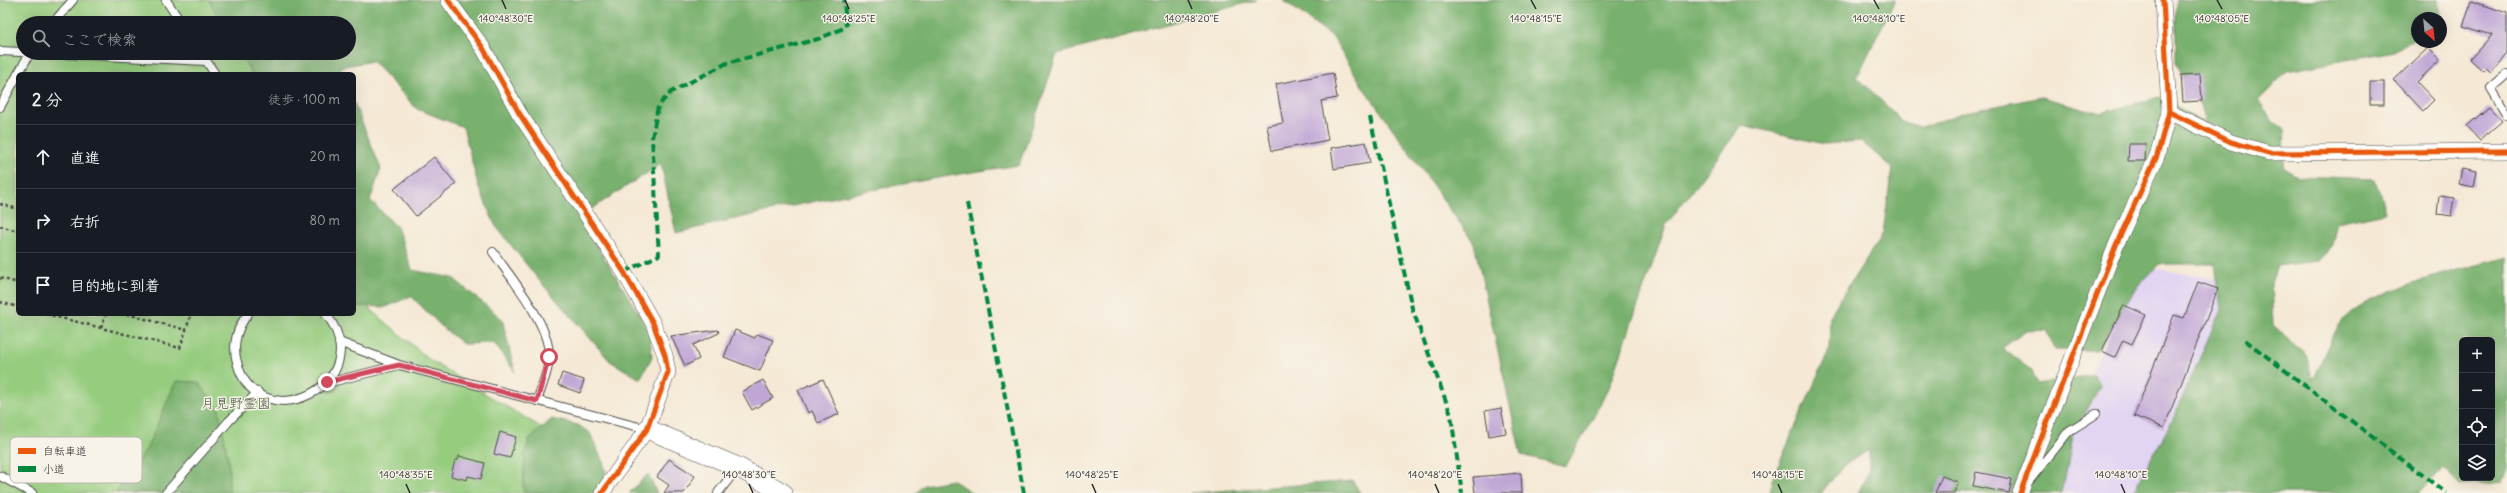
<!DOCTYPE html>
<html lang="ja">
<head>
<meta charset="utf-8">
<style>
	:root { --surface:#171b24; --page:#242831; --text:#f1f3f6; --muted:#9ea1a6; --line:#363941 }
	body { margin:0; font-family:Delius,"Klee One",sans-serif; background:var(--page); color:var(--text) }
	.controls { position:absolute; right:12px; bottom:12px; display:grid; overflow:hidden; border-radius:6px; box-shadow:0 4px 16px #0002 }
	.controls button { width:36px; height:36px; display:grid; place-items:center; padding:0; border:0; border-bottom:1px solid var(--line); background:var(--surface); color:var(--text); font:20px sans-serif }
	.compass { position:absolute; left:2411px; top:12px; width:36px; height:36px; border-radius:50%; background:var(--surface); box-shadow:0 4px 16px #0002; rotate:153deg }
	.stop { position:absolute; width:12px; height:12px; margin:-9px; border:3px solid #d1495b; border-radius:50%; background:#fff }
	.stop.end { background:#d1495b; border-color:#fff; box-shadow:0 1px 4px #0008 }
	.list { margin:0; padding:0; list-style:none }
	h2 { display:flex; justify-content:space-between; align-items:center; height:52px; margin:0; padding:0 16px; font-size:17px }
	h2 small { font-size:13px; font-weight:400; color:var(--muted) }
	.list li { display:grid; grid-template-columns:26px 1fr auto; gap:12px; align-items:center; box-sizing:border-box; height:64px; padding:0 16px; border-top:1px solid var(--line) }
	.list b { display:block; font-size:15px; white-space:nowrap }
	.list em { font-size:13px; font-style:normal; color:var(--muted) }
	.icon { flex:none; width:22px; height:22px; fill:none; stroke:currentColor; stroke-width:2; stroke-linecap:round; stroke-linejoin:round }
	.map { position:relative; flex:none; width:2507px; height:493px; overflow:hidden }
	.search { position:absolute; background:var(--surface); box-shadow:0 4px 16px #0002; left:16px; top:16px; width:340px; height:44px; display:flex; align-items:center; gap:10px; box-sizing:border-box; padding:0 14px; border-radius:22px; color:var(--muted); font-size:15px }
	.panel { position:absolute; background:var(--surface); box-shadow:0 4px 16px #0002; left:16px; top:72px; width:340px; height:244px; border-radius:6px }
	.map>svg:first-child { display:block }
	.built { fill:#e2d4f3 }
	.green { fill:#95cc7e; stroke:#607c54 }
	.forest { fill:#78b06d; stroke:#526e4c; fill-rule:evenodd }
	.building { fill:#bfa6d5 }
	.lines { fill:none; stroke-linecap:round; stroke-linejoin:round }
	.service-casing { stroke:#494844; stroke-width:10 }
	.minor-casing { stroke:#494844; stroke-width:16 }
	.tertiary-casing { stroke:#494844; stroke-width:20 }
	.path { stroke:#494844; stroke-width:2.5; stroke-dasharray:3 3; stroke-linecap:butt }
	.service { stroke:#fff; stroke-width:8 }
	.minor { stroke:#fff; stroke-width:15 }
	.tertiary { stroke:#fff; stroke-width:19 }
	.quiet { stroke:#00873e; stroke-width:4; stroke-dasharray:8 4; stroke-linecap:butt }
	.cycleway-casing { stroke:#f7f3e8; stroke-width:8 }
	.cycleway { stroke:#e8590c; stroke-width:5 }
	.route { stroke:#d1495b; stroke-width:5 }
	.ticks { fill:none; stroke:#2b2b2b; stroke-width:1.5 }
	.labels { text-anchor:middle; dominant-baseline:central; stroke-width:3; stroke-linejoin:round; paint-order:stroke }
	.park-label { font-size:14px; fill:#4b5b44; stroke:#f7f3e8 }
	.key { fill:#f7f3e8; stroke:#bab7af; stroke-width:1 }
	.key-label { font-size:11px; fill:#2b2b2b }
	.ticks-label { font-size:10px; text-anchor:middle; fill:#2b2b2b; stroke:#f7f3e8; stroke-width:3; stroke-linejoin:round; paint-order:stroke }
</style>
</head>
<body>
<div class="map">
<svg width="2507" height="493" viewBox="0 0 2507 493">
	<rect width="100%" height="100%" fill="#f7f3e8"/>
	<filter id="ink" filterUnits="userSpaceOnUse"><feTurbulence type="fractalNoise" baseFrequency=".025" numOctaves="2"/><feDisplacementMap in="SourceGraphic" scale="8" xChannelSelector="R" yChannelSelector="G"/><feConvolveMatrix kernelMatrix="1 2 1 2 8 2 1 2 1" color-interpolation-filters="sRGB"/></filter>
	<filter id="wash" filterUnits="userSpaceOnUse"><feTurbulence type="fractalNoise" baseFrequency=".012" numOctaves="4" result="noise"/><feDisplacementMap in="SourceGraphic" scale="16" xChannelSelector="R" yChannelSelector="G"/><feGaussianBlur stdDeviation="0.9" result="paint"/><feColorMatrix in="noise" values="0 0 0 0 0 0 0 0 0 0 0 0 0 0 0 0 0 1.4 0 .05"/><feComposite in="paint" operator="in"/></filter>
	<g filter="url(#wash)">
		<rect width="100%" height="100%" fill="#f5e9d5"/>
		<polygon class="built" points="2140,266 2251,285 2163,493 2036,493"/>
		<polygon class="green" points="0,0 209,0 222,23 23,23 23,53 240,53 252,74 18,74 18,314 354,314 354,295 431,361 597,461 578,493 0,493"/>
		<g class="forest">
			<path d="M209,0H1257L1057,54L1019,165C903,182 789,205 676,233L661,164L579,217L649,330L652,357L640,379L610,361L538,279L495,225L478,185L463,127L417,109L372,61L340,67L342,74H252L240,53H349V23H222Z"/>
			<path d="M1283,0H1895L1857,77L1902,121L1921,128L1962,113L2041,97L2101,113L2159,97L2207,124L2202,110L2176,63V0H2438L2442,18H2417L2413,39L2394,51L2287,71L2258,101L2272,120L2285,130L2283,167L2299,176L2375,179L2385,212L2337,222L2332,245L2318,261L2277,266L2271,283L2273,325L2306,355L2313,381C2321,363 2331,335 2343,320C2370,288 2466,269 2507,257V470L2502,482L2460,486L2442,468L2419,493H2133L2175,415L2221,309L2215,264H2159L2133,292L2097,350H2055L2047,330L2026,331L2002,348L2032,371L2037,384L2094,375L2100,386L2073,436L2062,493H1858L1869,471V450L1844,465L1821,493H1770L1772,480L1829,350L1830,315L1883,233L1892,168L1861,141L1824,144L1742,125L1666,225L1609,388L1566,466L1521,455L1474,243L1363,87L1332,36ZM2462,340H2492V478H2462Z"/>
			<polygon points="354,103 381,169 370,200 397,227 412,270 453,278 502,319 515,372 494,343 463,344 442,327 411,296 386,307 354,306"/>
			<polygon points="176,381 198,382 219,409 229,464 229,493 116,493 147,448"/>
			<polygon points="552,419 578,425 590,433 603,462 606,473 596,493 525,493 523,488 525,453 529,439"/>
			<polygon points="648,474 657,493 629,493"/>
			<polygon points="953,480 972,493 916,493 924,485"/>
			<polygon points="1353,481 1360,493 1190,493"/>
		</g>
		<g id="blocks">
			<g class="building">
				<polygon points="2472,1 2507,13 2507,54 2491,72 2486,68 2483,71 2470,59 2492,35 2463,26"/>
				<polygon points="2428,48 2440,60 2417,82 2434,100 2423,111 2394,80"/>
				<polygon points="1333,73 1337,98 1321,101 1328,140 1272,151 1267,126 1283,123 1276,84"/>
				<polygon points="2200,74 2202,101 2183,102 2181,75"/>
				<rect x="2370" y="82" width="14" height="22"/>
				<polygon points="2489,107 2502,121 2480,140 2467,126"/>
				<polygon points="1366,142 1370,163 1334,169 1331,148"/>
				<polygon points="2129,144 2146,144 2145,161 2128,161"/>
				<polygon points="434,157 456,184 416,216 394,189"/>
				<polygon points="2462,168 2477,171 2474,187 2459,184"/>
				<polygon points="2439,196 2454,198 2451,216 2437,214"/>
				<polygon points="2198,282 2218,289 2164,428 2134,416 2174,315 2184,318"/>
				<polygon points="2124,305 2146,315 2132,344 2123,340 2115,357 2102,351"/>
				<polygon points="718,330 719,333 693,345 699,359 685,366 671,336"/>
				<polygon points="735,330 755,338 757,334 773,340 760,371 724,357"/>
				<polygon points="562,373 584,380 580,393 558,385"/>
				<polygon points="823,379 839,414 818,423 812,411 808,413 798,390"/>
				<polygon points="763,380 773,398 752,410 742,392"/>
				<polygon points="1501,408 1506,433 1489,436 1485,411"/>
				<polygon points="500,432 516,437 510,458 494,454"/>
				<polygon points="459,456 485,463 481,479 468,476 467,480 451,476 455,460 458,460"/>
				<polygon points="669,459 695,476 684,493 664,493 669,485 657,477"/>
				<polygon points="1976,472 2012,479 2009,493 1973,486"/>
				<polygon points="1521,473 1522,493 1475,493 1473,477"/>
				<polygon points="1942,476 1958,482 1954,493 1935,493"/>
			</g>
		</g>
	</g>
	<g filter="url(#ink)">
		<use href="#blocks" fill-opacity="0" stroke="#494844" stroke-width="1"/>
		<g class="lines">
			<g class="service-casing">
				<g id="service">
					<polyline points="166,0 181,23"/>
					<polyline points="53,23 73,0"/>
					<polyline points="0,51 206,61"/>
					<polyline points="201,53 215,74"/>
					<polyline points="18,74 30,53"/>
					<polyline points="2507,74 2491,88 2507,115"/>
					<polyline points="0,107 18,74"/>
					<path d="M493,252C511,278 550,324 549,357C549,371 541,388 537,401"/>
					<path d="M248,314C237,327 232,345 237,362C257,442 381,384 326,314"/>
					<polyline points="339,342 399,365 647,429"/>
					<polyline points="327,383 399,365"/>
					<polyline points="0,476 32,493"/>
					<polyline points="2029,481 2069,431 2096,414"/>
					<polyline points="166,493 229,421 258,392"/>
					<polyline points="718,493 738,467"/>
				</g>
			</g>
			<g class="minor-casing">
				<g id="minor">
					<polyline points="448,0 483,48 519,113 624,272 653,323 665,355 668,372 647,429 602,493"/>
					<polyline points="2169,112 2231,142 2269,153 2507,151"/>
					<polyline points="2020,493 2116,245 2157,156 2169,112 2163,0"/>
				</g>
			</g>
			<g class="tertiary-casing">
				<polyline id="tertiary" points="647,429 738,467 783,493"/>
			</g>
			<g class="path">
				<polyline points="0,204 18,209"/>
				<polyline points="0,226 18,231"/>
				<polyline points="0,278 18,283"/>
				<polyline points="0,302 18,307"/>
				<polyline points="46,314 180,348 186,330"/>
				<polyline points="127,314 186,330 191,314"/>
				<polyline points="101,328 106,314"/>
			</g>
			<use href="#service" class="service"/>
			<use href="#minor" class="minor"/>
			<use href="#tertiary" class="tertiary"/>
			<g class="quiet">
				<polyline points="1370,117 1412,308 1451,415 1462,493"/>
				<polyline points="967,203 1024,493"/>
				<polyline points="624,272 659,255 652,138 658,106 671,92 727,63 818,39 846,27 844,0"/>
				<polyline points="2245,340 2446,493"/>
			</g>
			<g class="cycleway-casing">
				<g id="cycleway">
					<polyline points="448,0 483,48 519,113 624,272 653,323 665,355 668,372 647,429 602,493"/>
					<polyline points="2169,112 2231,142 2269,153 2507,151"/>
					<polyline points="2020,493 2116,245 2157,156 2169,112 2163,0"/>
				</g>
			</g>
			<use href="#cycleway" class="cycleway"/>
		</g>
	</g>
	<g class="lines" filter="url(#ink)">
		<polyline class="route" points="327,382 399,365 537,401 549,357"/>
	</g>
	<path class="ticks" d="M502,0L506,9M845,0L849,9M1188,0L1192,9M1531,0L1536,9M1874,0L1879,9M2217,0L2222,9M406,484L410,493M749,484L753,493M1092,484L1096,493M1435,484L1439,493M1778,484L1782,493M2121,484L2125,493"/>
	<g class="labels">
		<g class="park-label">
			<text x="236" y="403">月見野霊園</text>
		</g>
	</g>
	<rect x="10" y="437" width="132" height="46" rx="6" class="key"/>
	<rect x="18" y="448" width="18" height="6" fill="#e8590c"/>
	<rect x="18" y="466" width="18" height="6" fill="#00873e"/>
	<g class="key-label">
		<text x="43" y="455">自転車道</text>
		<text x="43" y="473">小道</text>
	</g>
	<g class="ticks-label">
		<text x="506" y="22">140°48'30"E</text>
		<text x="849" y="22">140°48'25"E</text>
		<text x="1192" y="22">140°48'20"E</text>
		<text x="1536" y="22">140°48'15"E</text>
		<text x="1879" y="22">140°48'10"E</text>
		<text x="2222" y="22">140°48'05"E</text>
		<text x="406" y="478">140°48'35"E</text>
		<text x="749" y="478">140°48'30"E</text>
		<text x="1092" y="478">140°48'25"E</text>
		<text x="1435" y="478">140°48'20"E</text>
		<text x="1778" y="478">140°48'15"E</text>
		<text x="2121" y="478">140°48'10"E</text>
	</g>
</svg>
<div class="controls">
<button>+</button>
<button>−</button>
<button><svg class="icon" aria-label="locate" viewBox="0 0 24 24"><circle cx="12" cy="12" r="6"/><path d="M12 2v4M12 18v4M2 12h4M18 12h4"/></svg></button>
<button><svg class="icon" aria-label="layers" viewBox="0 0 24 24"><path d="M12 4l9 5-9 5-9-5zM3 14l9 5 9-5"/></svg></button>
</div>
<svg class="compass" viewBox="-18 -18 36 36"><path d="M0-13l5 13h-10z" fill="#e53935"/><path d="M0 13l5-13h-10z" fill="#9ea1a6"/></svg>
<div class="stop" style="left:549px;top:357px"></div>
<div class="stop end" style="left:327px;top:382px"></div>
<div class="search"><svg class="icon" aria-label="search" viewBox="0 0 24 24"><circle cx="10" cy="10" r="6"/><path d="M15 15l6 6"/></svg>ここで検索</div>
<section class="panel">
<h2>2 分<small>徒歩 · 100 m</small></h2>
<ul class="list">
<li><svg class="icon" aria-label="ahead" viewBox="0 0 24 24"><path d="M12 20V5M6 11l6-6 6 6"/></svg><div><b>直進</b></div><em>20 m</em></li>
<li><svg class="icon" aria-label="right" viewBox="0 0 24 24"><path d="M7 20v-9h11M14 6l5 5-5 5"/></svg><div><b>右折</b></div><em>80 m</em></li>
<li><svg class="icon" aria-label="arrive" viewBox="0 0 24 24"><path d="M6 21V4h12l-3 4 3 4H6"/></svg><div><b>目的地に到着</b></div></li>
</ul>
</section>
</div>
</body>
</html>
